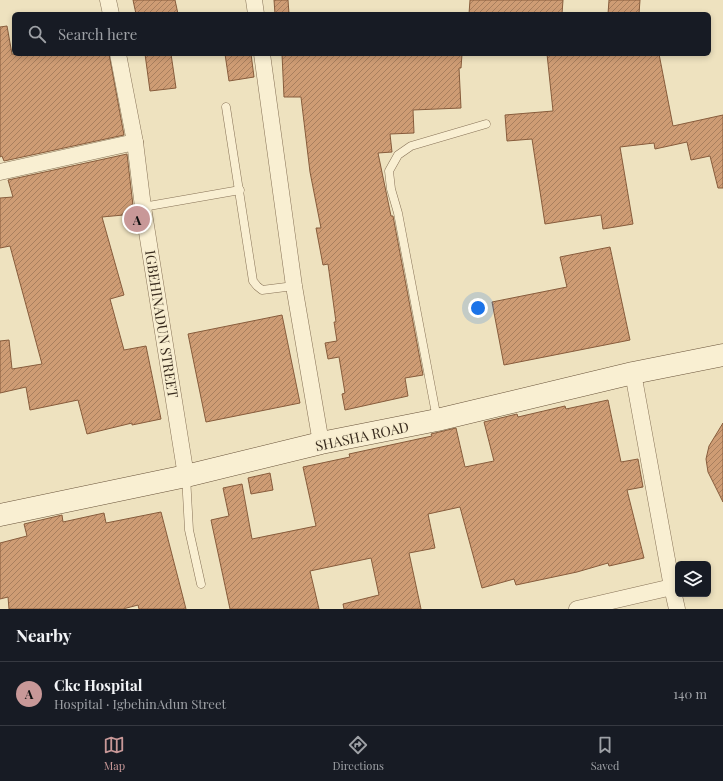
<!DOCTYPE html>
<html lang="en">
<head>
<meta charset="utf-8">
<style>
	:root { --surface:#171b24; --page:#20242c; --text:#f1f3f6; --muted:#9ea1a6; --line:#363941; --accent:#c89898 }
	body { margin:0; font-family:"Playfair Display",serif; background:var(--page); color:var(--text) }
	.controls { position:absolute; right:12px; bottom:12px; display:grid; overflow:hidden; border-radius:6px; box-shadow:0 2px 6px #0003 }
	.controls button { width:36px; height:36px; display:grid; place-items:center; padding:0; border:0; border-bottom:1px solid var(--line); background:var(--surface); color:var(--text); font:20px sans-serif }
	.you { position:absolute; left:478px; top:308px; width:14px; height:14px; margin:-10px; border:3px solid #fff; border-radius:50%; background:#1a73e8; box-shadow:0 0 0 6px #1a73e833 }
	.badge { display:grid; place-items:center; width:26px; height:26px; border-radius:50%; background:var(--accent); color:#111; font-size:13px; font-weight:700 }
	.pin { position:absolute; translate:-50% -50%; border:2px solid #fff; box-shadow:0 1px 4px #0006 }
	.list { margin:0; padding:0; list-style:none }
	h2 { display:flex; justify-content:space-between; align-items:center; height:52px; margin:0; padding:0 16px; font-size:17px }
	h2 small { font-size:13px; font-weight:400; color:var(--muted) }
	.list li { display:grid; grid-template-columns:26px 1fr auto; gap:12px; align-items:center; box-sizing:border-box; height:64px; padding:0 16px; border-top:1px solid var(--line) }
	.list b { display:block; font-size:15px; white-space:nowrap }
	.list p { margin:0; font-size:13px; white-space:nowrap; color:var(--muted) }
	.list em { font-size:13px; font-style:normal; color:var(--muted) }
	.icon { flex:none; width:22px; height:22px; fill:none; stroke:currentColor; stroke-width:2; stroke-linecap:round; stroke-linejoin:round }
	.map { position:relative; flex:none; width:723px; height:609px; overflow:hidden }
	.search { position:absolute; background:var(--surface); box-shadow:0 2px 6px #0003; left:12px; right:12px; top:12px; height:44px; display:flex; align-items:center; gap:10px; box-sizing:border-box; padding:0 14px; border-radius:6px; color:var(--muted); font-size:15px }
	.sheet { height:116px; background:var(--surface) }
	nav { display:flex; justify-content:space-around; align-items:center; box-sizing:border-box; height:56px; border-top:1px solid var(--line); background:var(--surface); font-size:11px; color:var(--muted) }
	nav a { display:grid; justify-items:center; gap:2px }
	nav .on { color:var(--accent) }
	.map>svg:first-child { display:block }
	.building { fill:url(#building-hatch); stroke:#875c3c }
	.lines { fill:none; stroke-linecap:round; stroke-linejoin:round }
	.lane-casing { stroke:#877257; stroke-width:9 }
	.street-casing { stroke:#877257; stroke-width:17 }
	.secondary-casing { stroke:#69533a; stroke-width:23 }
	.lane { stroke:#f9efd2; stroke-width:8 }
	.street { stroke:#f9efd2; stroke-width:16 }
	.secondary { stroke:#f9efd2; stroke-width:22 }
	.labels { text-anchor:middle; dominant-baseline:central; stroke-width:3; stroke-linejoin:round; paint-order:stroke }
	.street-label { font-size:14px; fill:#36291c; stroke:#f6ecce }
</style>
</head>
<body>
<div class="map">
<svg width="723" height="609" viewBox="0 0 723 609">
	<defs>
		<pattern id="building-hatch" width="6" height="6" patternUnits="userSpaceOnUse"><rect width="6" height="6" fill="#ce9c74"/><path d="M-1 1l2-2M0 6l6-6M5 7l2-2" fill="none" stroke="#a87f5e"/></pattern>
	</defs>
	<rect width="100%" height="100%" fill="#eee2bf"/>
	<g class="building">
		<polygon points="133,0 175,0 178,14 136,14"/>
		<polygon points="274,0 288,0 289,14 275,14"/>
		<polygon points="470,0 563,0 562,14 469,14"/>
		<polygon points="609,0 640,0 639,14 608,14"/>
		<polygon points="7,26 12,54 109,54 124,135 4,161 2,156 0,157 0,27"/>
		<polygon points="145,54 171,54 176,88 150,91"/>
		<polygon points="225,54 251,54 254,77 229,81"/>
		<polygon points="282,54 462,54 461,68 459,68 461,108 413,110 414,133 390,134 392,152 378,153 391,216 393,216 423,375 405,378 408,396 345,410 342,394 345,393 339,357 328,359 325,343 337,341 334,322 336,322 328,264 323,265 316,228 321,228 310,172 301,97 284,97"/>
		<polygon points="547,54 659,54 673,126 723,115 723,188 718,188 710,156 691,160 687,142 655,149 654,143 620,147 633,224 603,229 601,215 545,224 532,139 507,141 505,115 553,111"/>
		<polygon points="127,154 134,214 102,217 124,295 110,299 124,350 146,346 161,419 132,425 132,423 87,434 78,400 30,410 26,387 0,393 0,341 9,340 12,369 42,364 10,246 0,248 0,198 13,197 8,180"/>
		<polygon points="610,247 630,340 504,365 492,302 567,287 560,257"/>
		<polygon points="282,315 300,403 206,422 188,334"/>
		<polygon points="608,400 621,462 638,459 643,487 627,490 644,558 609,566 608,563 577,572 516,585 514,579 482,588 460,507 428,514 435,548 409,553 421,609 344,609 343,604 379,595 371,558 310,571 319,609 230,609 211,520 229,516 223,488 242,484 252,539 316,526 303,467 350,457 349,454 432,436 431,434 456,428 465,467 494,461 484,422 517,414 518,417 565,406 566,409"/>
		<polygon points="723,423 723,502 708,472 706,459 709,446"/>
		<polygon points="270,473 273,490 251,494 248,478"/>
		<polygon points="161,512 186,609 139,609 138,605 123,609 9,609 8,597 0,599 0,543 27,536 24,524 62,515 63,522 104,513 106,523"/>
	</g>
	<g class="lines">
		<g class="lane-casing">
			<g id="lane">
				<polyline points="226,107 253,281 257,286 262,290 294,286"/>
				<polyline points="143,207 240,190"/>
				<polyline points="437,419 398,213 391,189 389,171 398,155 411,146 486,124"/>
				<polyline points="186,476 189,530 201,584"/>
			</g>
		</g>
		<g class="street-casing">
			<g id="street">
				<polyline points="108,0 111,14"/>
				<polyline points="254,0 256,14"/>
				<polyline points="118,54 135,142 143,207 186,476"/>
				<polyline points="262,54 294,286 321,443"/>
				<polyline points="0,172 135,142"/>
				<polyline points="633,373 672,587 677,609"/>
				<polyline points="577,609 672,587"/>
			</g>
		</g>
		<g class="secondary-casing">
			<polyline id="secondary" points="0,515 186,476 321,443 437,420 633,373 723,355"/>
		</g>
		<use href="#lane" class="lane"/>
		<use href="#street" class="street"/>
		<use href="#secondary" class="secondary"/>
	</g>
	<g class="labels">
		<g class="street-label">
			<text transform="translate(162 324) rotate(81)">IGBEHINADUN STREET</text>
			<text transform="translate(362 436) rotate(-12)">SHASHA ROAD</text>
		</g>
	</g>
</svg>
<div class="controls">
<button><svg class="icon" aria-label="layers" viewBox="0 0 24 24"><path d="M12 4l9 5-9 5-9-5zM3 14l9 5 9-5"/></svg></button>
</div>
<div class="you"></div>
<div class="pin badge" style="left:137px;top:219px">A</div>
<div class="search"><svg class="icon" aria-label="search" viewBox="0 0 24 24"><circle cx="10" cy="10" r="6"/><path d="M15 15l6 6"/></svg>Search here</div>
</div>
<section class="sheet">
<h2>Nearby<small></small></h2>
<ul class="list">
<li><span class="badge">A</span><div><b>Ckc Hospital</b><p>Hospital · IgbehinAdun Street</p></div><em>140 m</em></li>
</ul>
</section>
<nav>
<a class="on"><svg class="icon" aria-label="map" viewBox="0 0 24 24"><path d="M3 6l6-2 6 2 6-2v14l-6 2-6-2-6 2zM9 4v14M15 6v14"/></svg>Map</a>
<a><svg class="icon" aria-label="directions" viewBox="0 0 24 24"><path d="M12 3l9 9-9 9-9-9zM9 14v-3h6M13 9l2 2-2 2"/></svg>Directions</a>
<a><svg class="icon" aria-label="saved" viewBox="0 0 24 24"><path d="M7 4h10v16l-5-4-5 4z"/></svg>Saved</a>
</nav>
</body>
</html>
